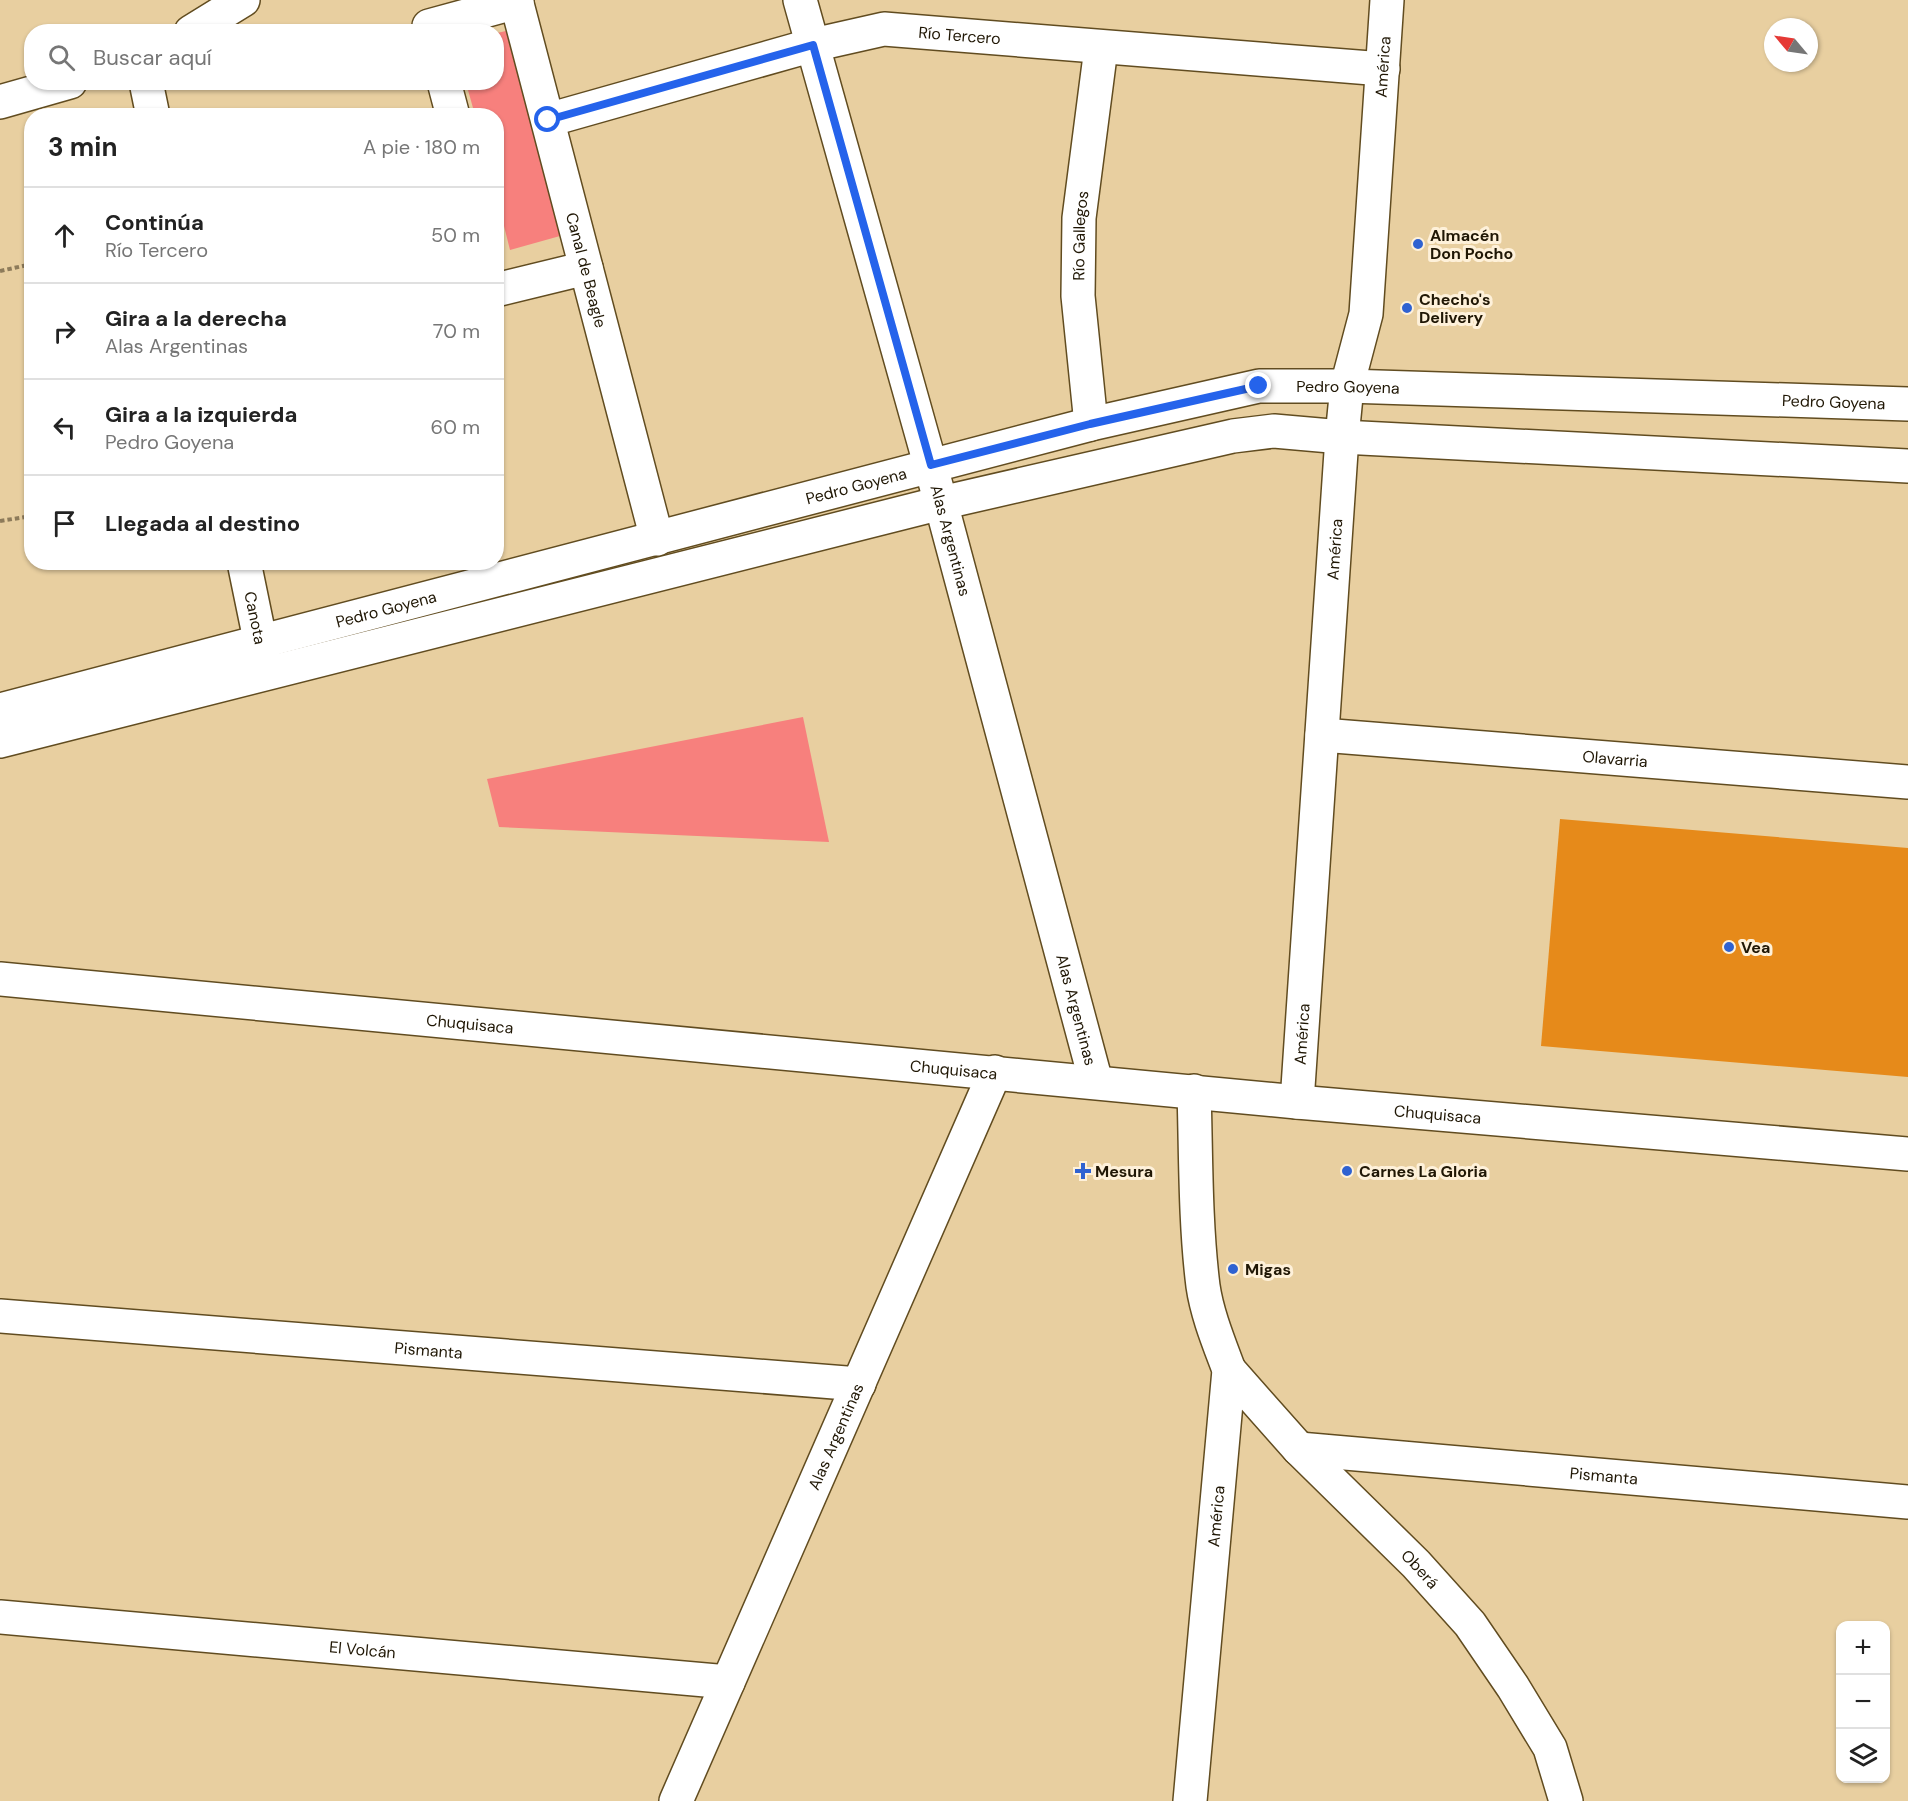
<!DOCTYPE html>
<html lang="es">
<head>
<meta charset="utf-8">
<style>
	:root { --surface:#fff; --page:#f2f2f2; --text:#222; --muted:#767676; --line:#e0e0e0 }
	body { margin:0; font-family:"DM Sans",sans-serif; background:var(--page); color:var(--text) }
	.controls { position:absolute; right:18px; bottom:18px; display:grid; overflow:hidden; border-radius:12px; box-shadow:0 2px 4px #0004 }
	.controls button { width:54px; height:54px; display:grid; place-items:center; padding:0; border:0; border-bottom:2px solid var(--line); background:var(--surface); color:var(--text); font:30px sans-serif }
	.compass { position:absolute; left:1764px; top:18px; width:54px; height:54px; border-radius:50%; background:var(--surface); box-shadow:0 2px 4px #0004; rotate:299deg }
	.stop { position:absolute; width:18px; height:18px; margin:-14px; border:4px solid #2563eb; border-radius:50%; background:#fff }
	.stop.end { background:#2563eb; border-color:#fff; box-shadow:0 2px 6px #0008 }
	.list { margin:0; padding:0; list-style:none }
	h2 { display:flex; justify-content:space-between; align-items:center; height:78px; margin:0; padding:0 24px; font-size:26px }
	h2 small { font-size:20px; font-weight:400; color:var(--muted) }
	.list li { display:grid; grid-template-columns:39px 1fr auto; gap:18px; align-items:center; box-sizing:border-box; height:96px; padding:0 24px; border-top:2px solid var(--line) }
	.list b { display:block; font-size:22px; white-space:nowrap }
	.list p { margin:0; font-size:20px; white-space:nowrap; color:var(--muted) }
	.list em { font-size:20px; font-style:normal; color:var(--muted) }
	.icon { flex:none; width:33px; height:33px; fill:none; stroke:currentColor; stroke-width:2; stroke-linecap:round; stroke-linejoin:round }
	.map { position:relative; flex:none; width:1908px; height:1801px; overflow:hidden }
	.search { position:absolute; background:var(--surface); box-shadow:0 2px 4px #0004; left:24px; top:24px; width:480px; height:66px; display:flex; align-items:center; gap:15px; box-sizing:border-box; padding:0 21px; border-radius:24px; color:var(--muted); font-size:22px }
	.panel { position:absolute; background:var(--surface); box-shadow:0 2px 4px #0004; left:24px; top:108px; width:480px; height:462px; border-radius:24px }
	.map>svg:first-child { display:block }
	.green { fill:#f7807d }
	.building { fill:#e68a1a }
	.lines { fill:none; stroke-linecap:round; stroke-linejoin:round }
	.street-casing { stroke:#614c20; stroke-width:36 }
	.secondary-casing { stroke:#614c20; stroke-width:36 }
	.path { stroke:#8d7b5a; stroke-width:4; stroke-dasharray:4.5 3; stroke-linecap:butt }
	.street { stroke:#fff; stroke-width:33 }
	.secondary { stroke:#fff; stroke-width:33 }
	.route { stroke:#2563eb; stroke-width:8 }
	.poi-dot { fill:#2f62d1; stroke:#fef1da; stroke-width:2 }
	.labels { text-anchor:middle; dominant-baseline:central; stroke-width:6; stroke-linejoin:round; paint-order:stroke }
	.street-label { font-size:16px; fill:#201705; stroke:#fef1da }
	.poi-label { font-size:16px; font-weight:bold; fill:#201705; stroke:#fef1da; text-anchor:start }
</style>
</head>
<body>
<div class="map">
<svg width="1908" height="1801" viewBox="0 0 1908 1801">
	<rect width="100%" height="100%" fill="#e8cfa0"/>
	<g class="green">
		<polygon points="506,31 560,236 510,250 497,198 496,116 475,115 466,83 496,82 497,33"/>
		<polygon points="803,717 829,842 499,827 487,779"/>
	</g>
	<polygon class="building" points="1560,819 1908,848 1908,1077 1541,1046"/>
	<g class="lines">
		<g class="street-casing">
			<g id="street">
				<path id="s1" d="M516,0L657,539"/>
				<path id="s2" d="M800,0L941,503L1096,1082"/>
				<polyline points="191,32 243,0"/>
				<polyline points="431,32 429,26 517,2"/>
				<polyline points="146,82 153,116"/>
				<polyline points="444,82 453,116"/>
				<polyline points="0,102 70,82"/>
				<path id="s3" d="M548,120L813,45L884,29L1383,69"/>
				<polyline points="496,290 586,268"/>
				<path id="s4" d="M1091,424L1078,296L1079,218L1101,48"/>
				<path id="s5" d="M244,562L265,664"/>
				<path id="s6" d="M0,710L1091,424L1259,386H1347L1908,404"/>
				<path id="s7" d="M1322,735L1908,782"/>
				<polyline points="0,741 941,503 1233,436 1274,431 1342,437 1908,466"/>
				<path id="s8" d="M1297,1102L1342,437L1347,386L1366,314L1387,0"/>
				<path id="s9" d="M0,1316L859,1384"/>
				<path id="s10" d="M1229,1370L1299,1449L1416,1564L1470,1624L1513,1687L1550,1748L1566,1801"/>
				<path id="s11" d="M1299,1449L1908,1502"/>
				<path id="s12" d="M0,1617L728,1682"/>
				<path id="s13" d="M676,1801L995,1072"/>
				<path id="s14" d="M1190,1801L1229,1370C1219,1343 1207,1314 1203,1286C1195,1222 1196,1156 1194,1091"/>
			</g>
		</g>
		<g class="secondary-casing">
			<g id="secondary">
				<path id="s15" d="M0,979L1297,1102L1908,1154"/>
			</g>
		</g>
		<g class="path">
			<polyline points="0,271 32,264"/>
			<polyline points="0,521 32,516"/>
		</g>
		<use href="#street" class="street"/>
		<use href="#secondary" class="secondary"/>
	</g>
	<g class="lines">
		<polyline class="route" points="548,120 813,45 931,465 1090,424 1259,386"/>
	</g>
	<g class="poi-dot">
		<circle cx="1418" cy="244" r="6"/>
		<circle cx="1407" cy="308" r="6"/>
		<circle cx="1729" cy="947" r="6"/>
		<path d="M1080 1162h6v6h6v6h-6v6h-6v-6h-6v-6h6z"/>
		<circle cx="1347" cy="1171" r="6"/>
		<circle cx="1233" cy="1269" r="6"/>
	</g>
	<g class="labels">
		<g class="street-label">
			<text stroke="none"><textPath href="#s3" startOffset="424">Río Tercero</textPath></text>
			<text stroke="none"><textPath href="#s8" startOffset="1040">América</textPath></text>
			<text stroke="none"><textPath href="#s4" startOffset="189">Río Gallegos</textPath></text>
			<text stroke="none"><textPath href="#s1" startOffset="279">Canal de Beagle</textPath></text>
			<text stroke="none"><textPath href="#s6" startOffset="1389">Pedro Goyena</textPath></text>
			<text stroke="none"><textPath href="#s6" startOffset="1875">Pedro Goyena</textPath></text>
			<text stroke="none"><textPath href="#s6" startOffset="885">Pedro Goyena</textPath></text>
			<text stroke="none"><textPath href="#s2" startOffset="561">Alas Argentinas</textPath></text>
			<text stroke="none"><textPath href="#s8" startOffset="554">América</textPath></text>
			<text stroke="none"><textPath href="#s6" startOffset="399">Pedro Goyena</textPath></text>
			<text stroke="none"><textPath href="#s5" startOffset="57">Canota</textPath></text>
			<text stroke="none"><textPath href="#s7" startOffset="294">Olavarria</textPath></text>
			<text stroke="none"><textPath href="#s2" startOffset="1047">Alas Argentinas</textPath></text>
			<text stroke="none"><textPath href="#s15" startOffset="472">Chuquisaca</textPath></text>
			<text stroke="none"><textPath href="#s8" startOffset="68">América</textPath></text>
			<text stroke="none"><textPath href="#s15" startOffset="958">Chuquisaca</textPath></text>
			<text stroke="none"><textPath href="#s15" startOffset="1444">Chuquisaca</textPath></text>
			<text stroke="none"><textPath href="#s9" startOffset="430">Pismanta</textPath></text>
			<text stroke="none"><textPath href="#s13" startOffset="398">Alas Argentinas</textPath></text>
			<text stroke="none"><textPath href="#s11" startOffset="306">Pismanta</textPath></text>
			<text stroke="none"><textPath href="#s14" startOffset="286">América</textPath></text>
			<text stroke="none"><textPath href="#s10" startOffset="276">Oberá</textPath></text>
			<text stroke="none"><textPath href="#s12" startOffset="364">El Volcán</textPath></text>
		</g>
		<g class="poi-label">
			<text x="1430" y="235">Almacén<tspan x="1430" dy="18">Don Pocho</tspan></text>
			<text x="1419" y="299">Checho's<tspan x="1419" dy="18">Delivery</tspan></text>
			<text x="1741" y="947">Vea</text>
			<text x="1095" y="1171">Mesura</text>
			<text x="1359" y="1171">Carnes La Gloria</text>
			<text x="1245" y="1269">Migas</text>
		</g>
	</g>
</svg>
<div class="controls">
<button>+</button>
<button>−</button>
<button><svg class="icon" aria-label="layers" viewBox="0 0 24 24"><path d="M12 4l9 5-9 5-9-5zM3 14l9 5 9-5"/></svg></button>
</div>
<svg class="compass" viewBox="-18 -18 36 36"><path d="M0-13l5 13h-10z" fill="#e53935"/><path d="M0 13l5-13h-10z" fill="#767676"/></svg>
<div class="stop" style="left:548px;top:120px"></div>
<div class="stop end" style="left:1259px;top:386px"></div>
<div class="search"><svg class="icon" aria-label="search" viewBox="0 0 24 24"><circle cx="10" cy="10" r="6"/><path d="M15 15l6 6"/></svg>Buscar aquí</div>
<section class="panel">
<h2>3 min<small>A pie · 180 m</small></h2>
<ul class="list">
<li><svg class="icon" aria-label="ahead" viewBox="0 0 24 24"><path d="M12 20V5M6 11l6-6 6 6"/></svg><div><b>Continúa</b><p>Río Tercero</p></div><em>50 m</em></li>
<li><svg class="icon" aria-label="right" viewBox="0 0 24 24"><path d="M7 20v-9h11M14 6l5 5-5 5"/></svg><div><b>Gira a la derecha</b><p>Alas Argentinas</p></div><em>70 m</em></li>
<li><svg class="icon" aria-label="left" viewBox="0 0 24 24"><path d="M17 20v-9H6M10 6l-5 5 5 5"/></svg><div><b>Gira a la izquierda</b><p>Pedro Goyena</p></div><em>60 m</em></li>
<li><svg class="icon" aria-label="arrive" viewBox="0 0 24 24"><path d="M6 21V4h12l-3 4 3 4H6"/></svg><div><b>Llegada al destino</b></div></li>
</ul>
</section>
</div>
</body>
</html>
